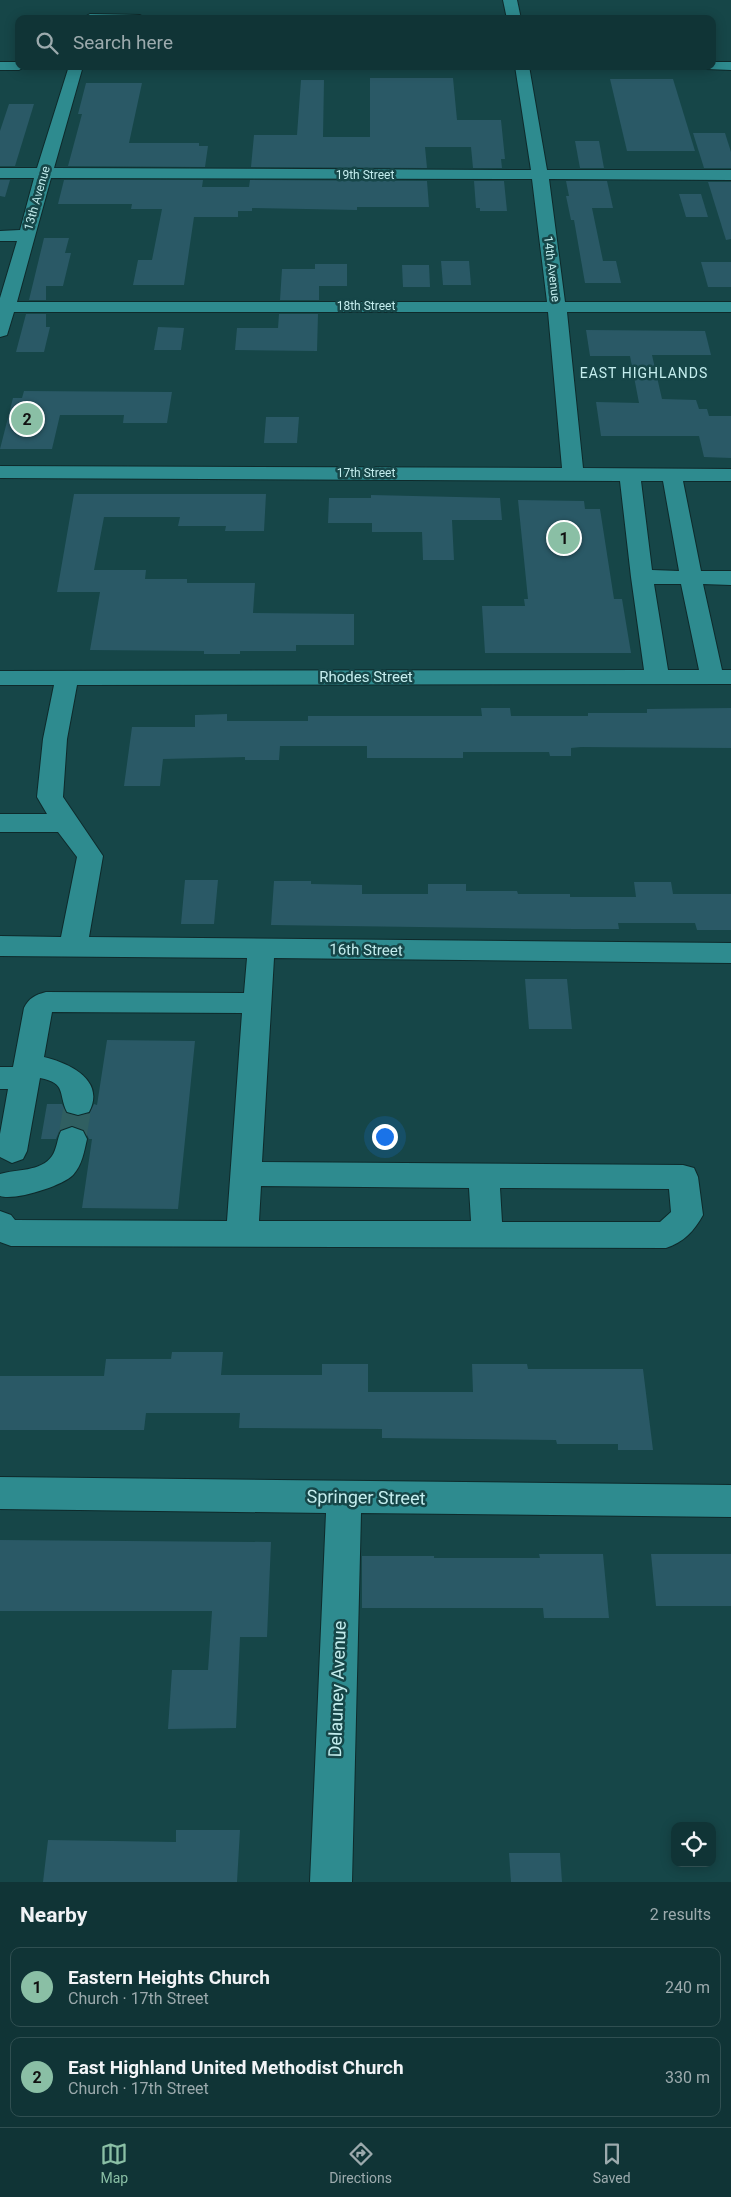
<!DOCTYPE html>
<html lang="en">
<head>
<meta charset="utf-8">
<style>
	:root { --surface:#103436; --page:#1e3f42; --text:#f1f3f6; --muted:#9caaad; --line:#304f51; --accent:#8abfa5 }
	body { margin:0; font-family:Roboto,sans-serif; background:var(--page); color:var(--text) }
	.controls { position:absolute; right:15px; bottom:15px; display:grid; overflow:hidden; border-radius:10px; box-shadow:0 2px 12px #0003 }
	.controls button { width:45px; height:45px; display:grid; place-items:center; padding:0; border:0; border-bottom:1px solid var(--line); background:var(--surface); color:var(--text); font:25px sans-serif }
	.you { position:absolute; left:384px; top:1136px; width:18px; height:18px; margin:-12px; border:4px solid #fff; border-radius:50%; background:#1a73e8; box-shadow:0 0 0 8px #1a73e833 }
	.badge { display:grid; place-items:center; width:32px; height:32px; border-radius:50%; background:var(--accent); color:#111; font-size:16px; font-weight:700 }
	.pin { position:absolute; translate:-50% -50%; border:2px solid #fff; box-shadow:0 1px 5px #0006 }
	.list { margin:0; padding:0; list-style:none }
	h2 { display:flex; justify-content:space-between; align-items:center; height:65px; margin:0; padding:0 20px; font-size:21px }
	h2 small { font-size:16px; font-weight:400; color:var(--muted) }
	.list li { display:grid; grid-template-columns:32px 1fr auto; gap:15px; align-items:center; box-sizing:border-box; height:80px; margin:0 10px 10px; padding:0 10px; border:1px solid var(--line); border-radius:10px }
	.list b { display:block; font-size:19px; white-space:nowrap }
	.list p { margin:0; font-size:16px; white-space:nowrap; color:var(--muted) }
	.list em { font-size:16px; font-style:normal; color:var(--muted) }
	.icon { flex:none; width:28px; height:28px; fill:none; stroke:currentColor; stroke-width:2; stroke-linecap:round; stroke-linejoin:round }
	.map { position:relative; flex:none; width:731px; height:1882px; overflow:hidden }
	.search { position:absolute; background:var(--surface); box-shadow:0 2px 12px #0003; left:15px; right:15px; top:15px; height:55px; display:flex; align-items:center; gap:12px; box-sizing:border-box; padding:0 18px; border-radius:10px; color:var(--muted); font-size:19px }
	.sheet { height:245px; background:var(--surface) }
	nav { display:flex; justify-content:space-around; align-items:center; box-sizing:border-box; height:70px; border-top:1px solid var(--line); background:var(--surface); font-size:14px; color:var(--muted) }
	nav a { display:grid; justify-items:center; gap:2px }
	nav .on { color:var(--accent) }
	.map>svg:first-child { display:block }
	.building { fill:#2a5966 }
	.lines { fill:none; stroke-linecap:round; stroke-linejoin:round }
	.minor-tunnel { stroke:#305f61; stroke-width:28; stroke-dasharray:28 14; stroke-linecap:butt }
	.minor-casing { stroke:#0e2a2b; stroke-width:2 }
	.minor { fill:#2e8b8f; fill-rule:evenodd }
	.labels { text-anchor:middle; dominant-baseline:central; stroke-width:5; stroke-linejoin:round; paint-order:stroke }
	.far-street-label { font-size:12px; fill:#c4edee; stroke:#164648 }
	.far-neighbourhood-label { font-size:14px; letter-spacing:1px; fill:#c4edee; stroke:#164648 }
	.street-label { font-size:15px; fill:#c4edee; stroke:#164648 }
	.near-street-label { font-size:18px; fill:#c4edee; stroke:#164648 }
</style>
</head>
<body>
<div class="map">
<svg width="731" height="1882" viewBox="0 0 731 1882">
	<rect width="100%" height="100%" fill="#164648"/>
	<g class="building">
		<polygon points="370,78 453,78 457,120 501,120 505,159 501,159 502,168 473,168 471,147 425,147 427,168 251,167 254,135 297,135 301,80 324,80 323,137 370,137"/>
		<polygon points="610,79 673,79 695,151 627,151"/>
		<polygon points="86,83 142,83 129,143 199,143 199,146 208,146 205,167 68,166 82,114 78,114"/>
		<polygon points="9,104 34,104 15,166 0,166 0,131"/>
		<polygon points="693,133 725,133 731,152 731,168 704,168"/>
		<polygon points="575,141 599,141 604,168 580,168"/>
		<polygon points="0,180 10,180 5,197 0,196"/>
		<polygon points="64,180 203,180 202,187 249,187 250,180 427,181 429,207 357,207 357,210 252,208 252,211 238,211 238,217 194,217 184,285 133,285 138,260 152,260 162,209 131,209 132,204 58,204"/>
		<polygon points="474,181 504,181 507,211 480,211 480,208 476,208"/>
		<polygon points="566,181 607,181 613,208 592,208 603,261 616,261 621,283 585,283 574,220 571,220 566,196 569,196"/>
		<polygon points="708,182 731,182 731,239 726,240"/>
		<polygon points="679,194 701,194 708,217 686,217"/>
		<polygon points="44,238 69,238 65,253 71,253 63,286 46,286 46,300 29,300"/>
		<polygon points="441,261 469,261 471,285 443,285"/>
		<polygon points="701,262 731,262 731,287 708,287"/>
		<polygon points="315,264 347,264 347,286 319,286 319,300 280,300 282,269 315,269"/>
		<polygon points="402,265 429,265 430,287 403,287"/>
		<polygon points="26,314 46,314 46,327 50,327 44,352 16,352"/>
		<polygon points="279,314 318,314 317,351 235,350 237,328 278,328"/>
		<polygon points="158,327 184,328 181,350 154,350"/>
		<polygon points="586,330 705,331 711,355 652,355 662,399 696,400 699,409 707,409 709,416 731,416 731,458 704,457 699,436 601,436 596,402 639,403 630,356 590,356"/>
		<polygon points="24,391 172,392 167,423 123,423 124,415 60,415 52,449 0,449 13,398 22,398"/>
		<polygon points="266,417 299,417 297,443 264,443"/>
		<polygon points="74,494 266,494 264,531 225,531 226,526 178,526 180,517 104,517 94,570 146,570 145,579 187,579 187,583 255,583 253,613 354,614 354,645 296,645 296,651 240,651 240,654 204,654 204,651 90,650 100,592 57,592"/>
		<polygon points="371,495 500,498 502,520 452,520 454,560 423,560 422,532 372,532 372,523 328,523 329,498 371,498"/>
		<polygon points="518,500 584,501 585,509 600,509 614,599 622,599 631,653 485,653 482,606 525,606 524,599 528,599"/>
		<polygon points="481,708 510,708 511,716 588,716 588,713 647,713 647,709 731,708 731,748 581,747 571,748 571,756 550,756 549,752 463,752 463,758 367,758 367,746 280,746 279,760 245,760 245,757 163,759 160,786 124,786 132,727 195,727 195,715 227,714 227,721 308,721 308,716 482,716"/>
		<polygon points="185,880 218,880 214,924 181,924"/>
		<polygon points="274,881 311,881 311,884 362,885 362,894 428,894 428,884 466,884 466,891 517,891 518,894 570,894 570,897 636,897 634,882 671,882 673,894 731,894 731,930 697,930 695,923 618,923 619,929 574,929 271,925"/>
		<polygon points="525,979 567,979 572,1029 529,1029"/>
		<polygon points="107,1040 195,1041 178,1209 82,1208 92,1139 89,1139 84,1129 73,1125 60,1129 56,1139 41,1139 47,1104 62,1104 67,1114 78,1117 89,1114 94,1104 97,1105"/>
		<polygon points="172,1352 223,1352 221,1375 322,1375 322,1364 368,1364 368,1392 473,1392 472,1364 527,1364 528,1369 643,1369 653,1450 618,1450 618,1444 557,1444 556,1440 382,1438 382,1429 239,1428 240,1413 146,1413 144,1430 0,1430 0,1376 104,1376 106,1359 171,1359"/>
		<polygon points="0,1540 271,1542 267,1637 240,1637 236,1728 168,1729 172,1670 208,1670 212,1611 0,1611"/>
		<polygon points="539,1554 603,1554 609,1618 544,1618 543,1608 362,1608 362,1556 434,1556 434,1558 540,1558"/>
		<polygon points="651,1554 731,1554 731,1606 656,1606"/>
		<polygon points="176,1830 240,1830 237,1882 43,1882 48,1840 176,1842"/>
		<polygon points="509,1853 560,1853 562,1882 511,1882"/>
	</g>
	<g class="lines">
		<polyline class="minor-tunnel" points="72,1139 78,1104"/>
		<g class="minor-casing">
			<g id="minor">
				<polygon points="503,0 517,0 521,19 507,19"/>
				<polygon points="90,14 140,15 147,19 83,18"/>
				<polygon points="0,62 19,62 19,66 26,66 19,70 0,70"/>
				<polygon points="712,62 731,62 731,70 707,69 705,66 712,66"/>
				<path d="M69,66H83L54,168L531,170L515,66H529L547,170H731V180L549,179L565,302H731V312H567L583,468L731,469V481H683L701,571H731V585L703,584L722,670H731V684L77,685L67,739L63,797L103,856L89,937L731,943V963L274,958L262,1162L683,1165L694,1168L698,1177L703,1215C694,1231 684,1242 666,1248L11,1246L0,1242V1211L11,1215L15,1220L227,1221L242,1013L52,1012L44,1057C69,1063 106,1080 89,1112L78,1115L67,1112C58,1094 67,1083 40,1078L27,1151L23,1159L12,1163L0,1157V1134L8,1089H0V1067H13L24,1008C29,998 35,995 46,992L244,993L247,958L0,956V936L61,937L77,857L58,832H0V814H47L37,797L43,739L54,685H0V671L644,670L631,577L620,481L0,478V466L562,468L548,312H14L7,335L0,337V298L17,241H0V231L20,230L34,178H0V168H37ZM51,178L532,179L547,302H17ZM641,481H663L679,571L652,570ZM654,584H681L699,670H668ZM261,1186L469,1188L471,1221H259ZM500,1188L669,1189L671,1212L660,1222H502Z"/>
				<path d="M72,1127L83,1131L87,1139C84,1152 82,1165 73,1175C62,1186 15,1201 0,1196V1174C16,1169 41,1172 52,1156C57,1149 57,1139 61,1131Z"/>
				<polygon points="0,1477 731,1485 731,1517 361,1513 352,1882 310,1882 326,1513 0,1509"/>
			</g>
		</g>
		<use href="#minor" class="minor"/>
	</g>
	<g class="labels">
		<g class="far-street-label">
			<text x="365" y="175">19th Street</text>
			<text transform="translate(37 198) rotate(-74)">13th Avenue</text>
			<text transform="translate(552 269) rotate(83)">14th Avenue</text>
			<text x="366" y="306">18th Street</text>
			<text x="366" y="473">17th Street</text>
		</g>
		<g class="far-neighbourhood-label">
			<text x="644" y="373">EAST HIGHLANDS</text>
		</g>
		<g class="street-label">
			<text x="366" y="677">Rhodes Street</text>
			<text transform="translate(366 950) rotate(1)">16th Street</text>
		</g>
		<g class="near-street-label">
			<text transform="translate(366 1497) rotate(1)">Springer Street</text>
			<text transform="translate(337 1689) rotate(-88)">Delauney Avenue</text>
		</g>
	</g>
</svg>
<div class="controls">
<button><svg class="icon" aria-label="locate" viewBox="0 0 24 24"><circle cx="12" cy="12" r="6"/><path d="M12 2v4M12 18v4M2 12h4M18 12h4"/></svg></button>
</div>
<div class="you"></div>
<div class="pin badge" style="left:564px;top:538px">1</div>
<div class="pin badge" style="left:27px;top:419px">2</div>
<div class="search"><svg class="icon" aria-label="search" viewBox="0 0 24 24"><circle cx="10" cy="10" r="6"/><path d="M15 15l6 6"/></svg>Search here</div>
</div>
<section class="sheet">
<h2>Nearby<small>2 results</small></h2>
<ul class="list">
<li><span class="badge">1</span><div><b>Eastern Heights Church</b><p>Church · 17th Street</p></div><em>240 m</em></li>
<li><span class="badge">2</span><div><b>East Highland United Methodist Church</b><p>Church · 17th Street</p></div><em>330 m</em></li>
</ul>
</section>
<nav>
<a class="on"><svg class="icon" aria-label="map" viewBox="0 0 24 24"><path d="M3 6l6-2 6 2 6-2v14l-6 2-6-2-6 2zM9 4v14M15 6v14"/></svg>Map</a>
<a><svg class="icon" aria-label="directions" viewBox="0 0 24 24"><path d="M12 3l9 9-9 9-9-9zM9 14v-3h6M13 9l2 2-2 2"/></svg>Directions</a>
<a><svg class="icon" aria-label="saved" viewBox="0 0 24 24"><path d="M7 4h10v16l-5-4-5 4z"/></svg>Saved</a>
</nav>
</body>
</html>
